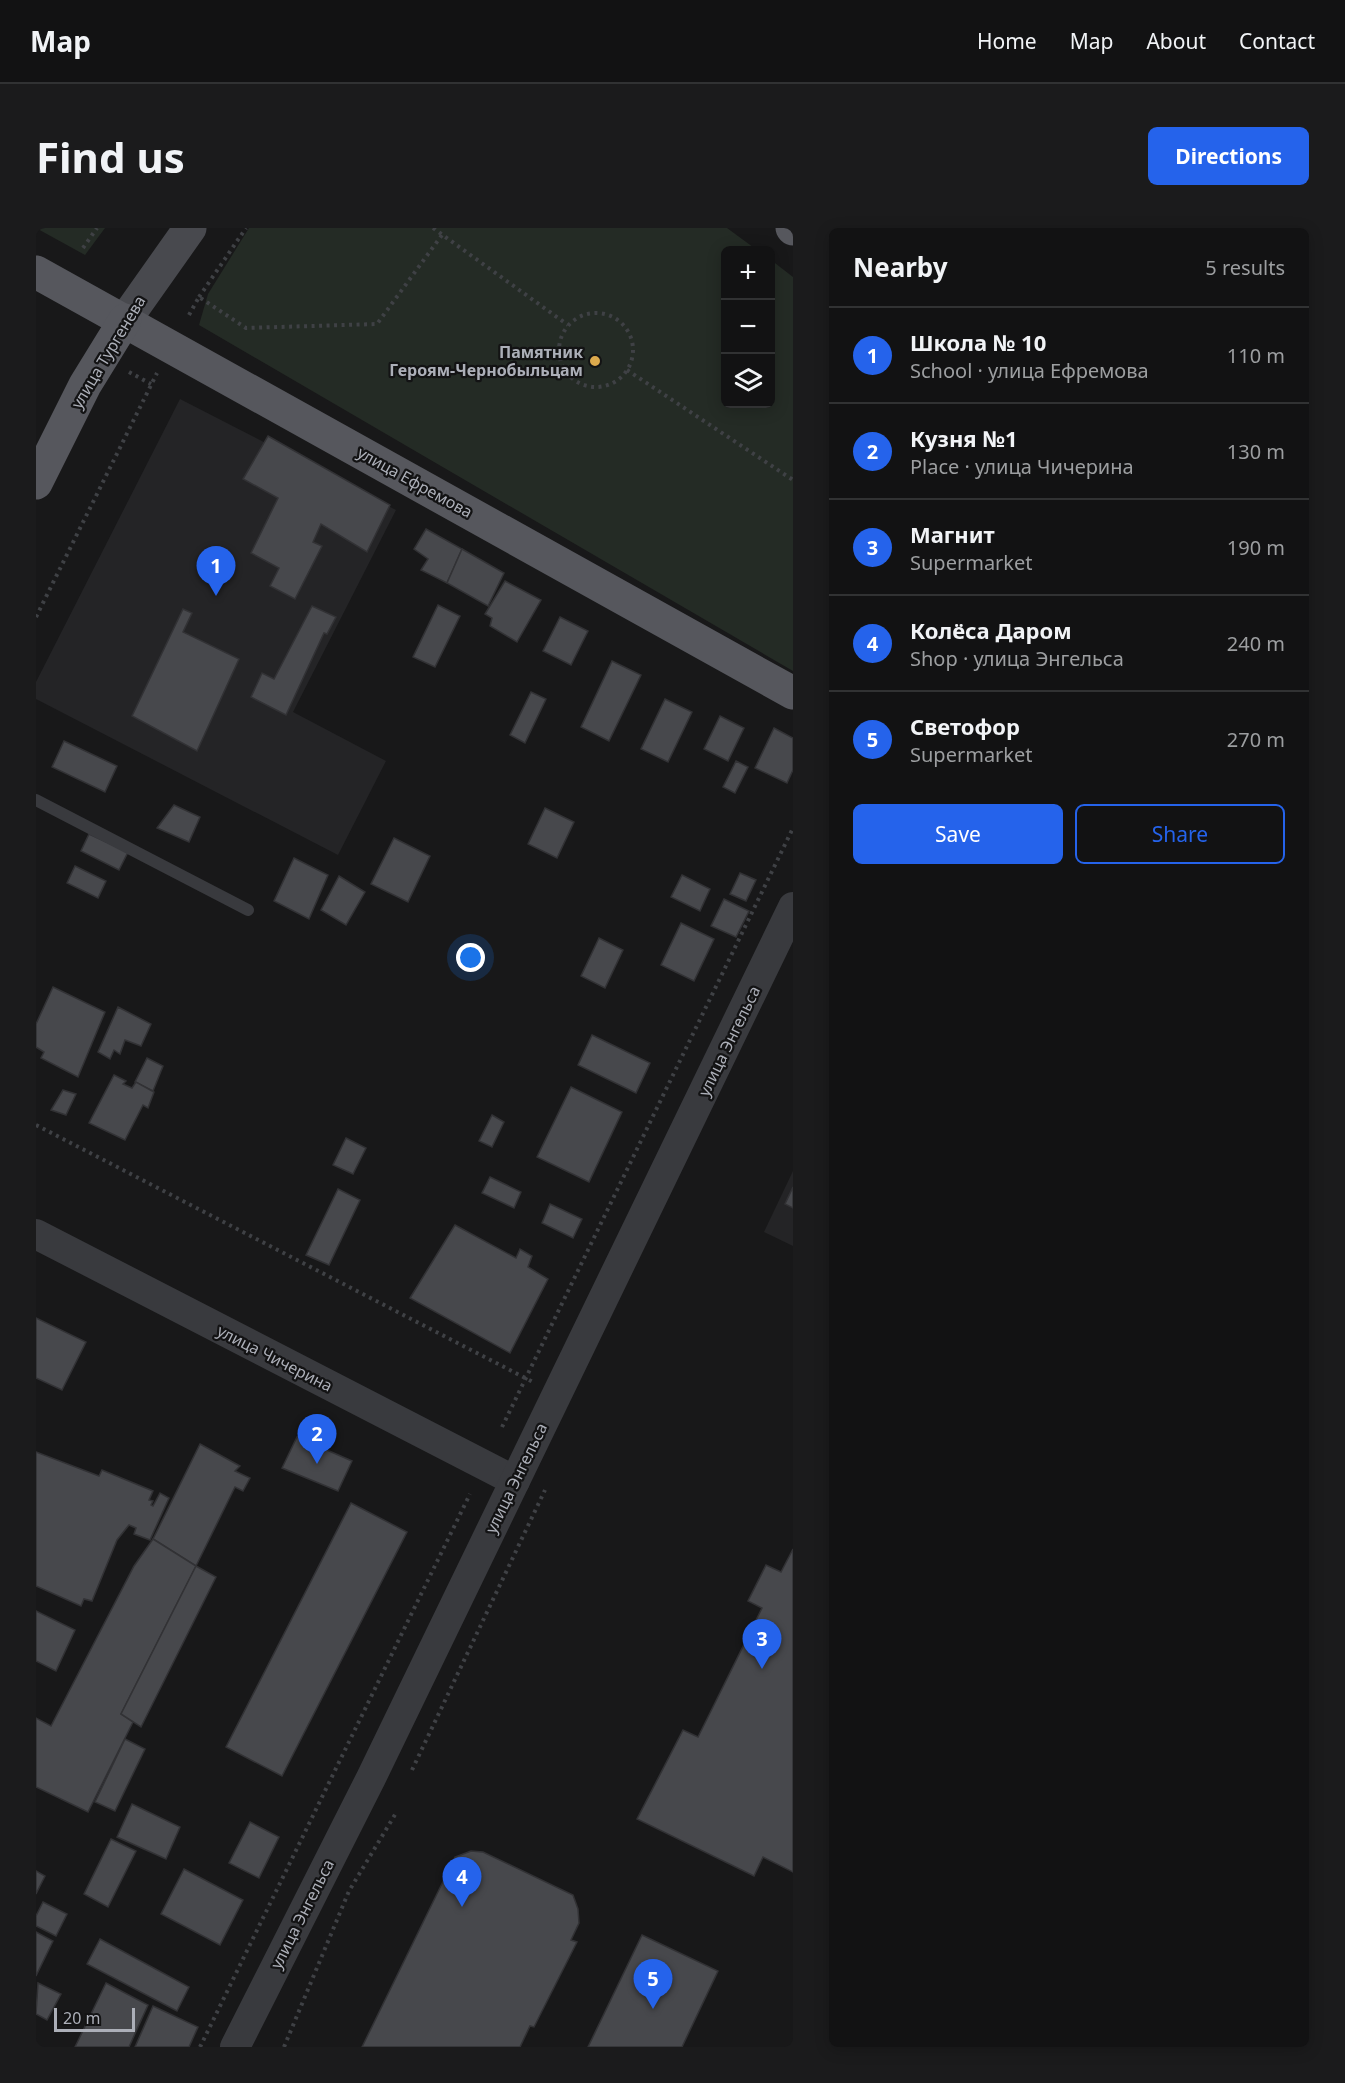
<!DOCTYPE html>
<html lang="en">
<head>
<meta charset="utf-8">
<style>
	:root { --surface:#121213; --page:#1b1b1c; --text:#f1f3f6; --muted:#9c9ea0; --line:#313233; --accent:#2563eb }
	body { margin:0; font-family:"Noto Sans",sans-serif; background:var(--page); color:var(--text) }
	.controls { position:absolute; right:18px; top:18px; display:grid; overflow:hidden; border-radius:9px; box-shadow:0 3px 15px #0003 }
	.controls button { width:54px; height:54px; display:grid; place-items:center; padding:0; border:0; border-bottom:2px solid var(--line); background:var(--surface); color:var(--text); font:30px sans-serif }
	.scale { position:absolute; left:18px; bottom:15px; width:81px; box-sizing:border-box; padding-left:6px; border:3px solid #acafb8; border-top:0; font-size:16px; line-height:21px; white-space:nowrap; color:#acafb8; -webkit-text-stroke:4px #131314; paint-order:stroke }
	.you { position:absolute; left:435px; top:730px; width:21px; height:21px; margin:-15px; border:4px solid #fff; border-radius:50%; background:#1a73e8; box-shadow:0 0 0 9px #1a73e833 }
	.badge { display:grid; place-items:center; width:39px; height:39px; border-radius:50%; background:var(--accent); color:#fff; font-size:20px; font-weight:700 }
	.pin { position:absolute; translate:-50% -50px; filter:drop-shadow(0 2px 3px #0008) }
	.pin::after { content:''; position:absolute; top:32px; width:21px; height:18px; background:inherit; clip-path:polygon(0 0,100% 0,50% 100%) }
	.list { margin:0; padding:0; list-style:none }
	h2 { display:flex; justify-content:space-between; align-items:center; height:78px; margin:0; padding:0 24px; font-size:26px }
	h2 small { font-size:20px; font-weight:400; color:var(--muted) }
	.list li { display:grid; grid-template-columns:39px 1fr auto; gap:18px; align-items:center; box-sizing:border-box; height:96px; padding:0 24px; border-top:2px solid var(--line) }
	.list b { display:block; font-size:22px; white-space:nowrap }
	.list p { margin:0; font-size:20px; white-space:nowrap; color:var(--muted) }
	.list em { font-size:20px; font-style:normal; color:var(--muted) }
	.actions { display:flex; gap:12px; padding:18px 24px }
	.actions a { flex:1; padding:14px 0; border:2px solid var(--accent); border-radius:9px; text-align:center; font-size:21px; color:var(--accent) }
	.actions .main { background:var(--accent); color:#fff }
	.icon { flex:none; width:33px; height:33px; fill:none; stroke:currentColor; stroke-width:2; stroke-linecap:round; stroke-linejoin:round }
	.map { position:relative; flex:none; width:757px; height:1819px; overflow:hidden; border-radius:9px }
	header { display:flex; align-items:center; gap:36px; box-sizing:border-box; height:84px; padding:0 30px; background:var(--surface); border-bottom:2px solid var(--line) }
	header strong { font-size:28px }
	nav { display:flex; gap:33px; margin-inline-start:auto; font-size:21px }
	.intro { display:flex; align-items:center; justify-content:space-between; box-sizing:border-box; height:144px; padding:0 36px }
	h1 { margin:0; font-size:42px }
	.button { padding:15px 27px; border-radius:9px; background:var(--accent); color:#fff; font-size:21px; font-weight:700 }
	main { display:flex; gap:36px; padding:0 36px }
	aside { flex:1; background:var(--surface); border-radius:9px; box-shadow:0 3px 15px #0003 }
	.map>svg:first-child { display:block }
	.built { fill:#242426 }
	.green { fill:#242b25 }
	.building { fill:#47484c; stroke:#323235; stroke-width:1.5 }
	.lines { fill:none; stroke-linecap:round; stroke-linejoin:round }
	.path { stroke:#3f4145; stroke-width:4; stroke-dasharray:3 4.5; stroke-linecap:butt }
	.service { stroke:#393a3e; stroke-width:12 }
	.tertiary { stroke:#393a3e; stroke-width:30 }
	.secondary { stroke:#48494e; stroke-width:33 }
	.primary { stroke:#56575d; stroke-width:33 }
	.poi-dot { fill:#dcaa4d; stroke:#131314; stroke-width:2 }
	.labels { text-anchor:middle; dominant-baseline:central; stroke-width:4.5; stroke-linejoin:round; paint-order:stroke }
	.street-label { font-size:16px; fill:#acafb8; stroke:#131314 }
	.poi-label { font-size:16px; font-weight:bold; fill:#acafb8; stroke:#131314; text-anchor:end }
</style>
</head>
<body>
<header>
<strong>Map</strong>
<nav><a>Home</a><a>Map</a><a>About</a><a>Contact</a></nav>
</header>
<div class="intro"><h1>Find us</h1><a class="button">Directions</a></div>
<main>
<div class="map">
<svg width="757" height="1819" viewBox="0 0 757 1819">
	<rect width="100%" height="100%" fill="#181819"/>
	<g class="built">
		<polygon points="144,171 360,282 257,484 350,533 302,627 0,471 0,454"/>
		<polygon points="757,943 757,1018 728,1004"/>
	</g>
	<g class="green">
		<polygon points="0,0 69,0 49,27"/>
		<polygon points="213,0 691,0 721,22 690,22 690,176 734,176 735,32 757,49 757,443 163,97 172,66"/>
	</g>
	<g class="building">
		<polygon points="232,208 354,277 331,324 285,296 277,314 286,318 259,371 234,358 243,340 215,325 242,270 207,251"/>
		<polygon points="390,301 426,321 411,355 385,342 392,331 378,321"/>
		<polygon points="426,321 468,345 452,378 411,355"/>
		<polygon points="469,353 505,372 481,414 454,398 456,390 449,386"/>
		<polygon points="402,377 424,388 399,439 377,429"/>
		<polygon points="276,378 300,389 291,406 288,405 250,487 215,469 226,445 238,451"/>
		<polygon points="147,381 156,385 147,404 203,431 161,523 96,488"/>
		<polygon points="524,389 552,403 535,437 507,423"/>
		<polygon points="576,433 605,447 573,513 545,499"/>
		<polygon points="495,464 510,471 489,515 474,507"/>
		<polygon points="629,471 656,484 632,534 605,521"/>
		<polygon points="684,488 708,500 692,533 668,521"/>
		<polygon points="738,500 757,510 757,542 751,555 719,540"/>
		<polygon points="28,513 81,538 69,564 16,539"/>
		<polygon points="700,533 712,539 699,565 687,559"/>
		<polygon points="138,577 164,589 153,614 121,600"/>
		<polygon points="509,580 538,594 521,630 492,616"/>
		<polygon points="53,606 92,624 83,642 45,623"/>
		<polygon points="358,610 394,628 372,674 335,656"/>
		<polygon points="258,630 292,647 273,691 238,673"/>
		<polygon points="39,638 70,653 62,670 31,655"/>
		<polygon points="704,645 720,652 710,673 694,666"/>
		<polygon points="646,647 674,661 664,683 635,669"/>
		<polygon points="303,648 329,664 310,697 285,682"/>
		<polygon points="688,671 713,683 700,709 675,698"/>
		<polygon points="645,695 678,711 658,753 625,737"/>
		<polygon points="563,710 587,722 569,760 545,748"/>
		<polygon points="17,759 69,784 42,849 5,830 8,824 0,819 0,796"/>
		<polygon points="82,779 115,796 105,818 89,812 84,826 78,822 74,831 62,824"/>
		<polygon points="556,807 614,835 600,865 542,837"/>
		<polygon points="111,830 127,838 117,863 99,854"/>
		<polygon points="78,847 90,853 87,856 96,860 100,854 118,864 112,880 107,877 89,912 53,895"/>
		<polygon points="535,859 586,884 553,954 501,929"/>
		<polygon points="27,862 40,866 30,887 15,882"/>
		<polygon points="456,887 468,894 456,919 443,913"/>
		<polygon points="310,910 330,920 317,946 297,937"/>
		<polygon points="454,949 485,964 478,980 446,965"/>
		<polygon points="757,959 757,980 749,976"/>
		<polygon points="302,961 324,972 293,1037 270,1027"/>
		<polygon points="514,976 546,991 537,1010 506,995"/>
		<polygon points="419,997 480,1030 484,1021 496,1028 492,1039 512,1051 474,1125 374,1070"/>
		<polygon points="0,1090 50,1114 26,1162 0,1150"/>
		<polygon points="261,1209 316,1233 302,1263 246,1240"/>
		<polygon points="164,1216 204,1238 199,1243 214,1250 207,1263 199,1259 160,1338 117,1311"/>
		<polygon points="0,1224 63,1248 66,1242 117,1263 113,1272 117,1273 115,1277 117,1278 124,1265 133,1270 114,1312 98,1306 100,1300 93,1297 81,1312 56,1373 48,1371 45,1378 0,1358"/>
		<polygon points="315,1275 371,1304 246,1548 190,1519"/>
		<polygon points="117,1311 160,1338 85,1486 97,1494 52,1584 0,1559 0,1490 15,1498 98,1338"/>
		<polygon points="757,1321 757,1644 727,1629 718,1648 601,1591 647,1502 662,1509 726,1380 712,1373 730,1337 745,1344"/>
		<polygon points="160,1338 180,1349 105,1499 85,1486"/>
		<polygon points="0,1383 39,1402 20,1443 0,1433"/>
		<polygon points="89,1511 109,1521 79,1583 59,1574"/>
		<polygon points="96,1576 144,1599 130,1631 81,1609"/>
		<polygon points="214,1594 243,1609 223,1650 193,1635"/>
		<polygon points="75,1611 100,1623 72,1679 48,1666"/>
		<polygon points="435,1623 447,1624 537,1667 542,1681 543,1695 535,1712 541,1714 498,1799 494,1798 484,1819 326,1819 419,1629"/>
		<polygon points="148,1641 207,1672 184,1717 125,1686"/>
		<polygon points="0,1643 9,1648 0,1666"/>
		<polygon points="7,1674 31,1686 20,1708 0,1698 0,1688"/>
		<polygon points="0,1704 17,1713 0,1748"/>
		<polygon points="606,1707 682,1743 646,1819 552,1819"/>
		<polygon points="64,1711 153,1759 141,1783 51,1736"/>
		<polygon points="2,1755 25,1766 11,1792 0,1786"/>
		<polygon points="70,1755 112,1777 93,1819 39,1819"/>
		<polygon points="117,1778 162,1799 153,1819 99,1819"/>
	</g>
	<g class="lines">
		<g class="path">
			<polyline points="397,0 532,97"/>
			<polyline points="47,20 61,0"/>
			<polyline points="163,69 210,0"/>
			<circle cx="560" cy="122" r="37"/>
			<polyline points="153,87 163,69 210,100 341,96 406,7"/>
			<polyline points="591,142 757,252"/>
			<polyline points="93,144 115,156"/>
			<polyline points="0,389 121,145"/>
			<polyline points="0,897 497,1154"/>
			<polyline points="466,1199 757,600"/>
			<polyline points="376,1542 509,1262"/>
			<polyline points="164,1819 434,1266"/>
			<polyline points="248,1819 313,1663 360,1585"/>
		</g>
		<polyline class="service" points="0,572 212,682"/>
		<g class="tertiary">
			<polyline points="0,1006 479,1253"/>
			<polyline points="199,1819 335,1550 757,679"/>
		</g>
		<polyline class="secondary" points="89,92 154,0"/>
		<g class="primary">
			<polyline points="756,0 757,1"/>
			<polyline points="0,44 757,465"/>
			<polyline points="0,255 49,157 89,92"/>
		</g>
	</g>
	<circle class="poi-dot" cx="559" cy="133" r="6"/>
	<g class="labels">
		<g class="street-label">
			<text transform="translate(72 124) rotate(-59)">улица Тургенева</text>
			<text transform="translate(379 254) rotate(29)">улица Ефремова</text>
			<text transform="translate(693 813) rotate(-64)">улица Энгельса</text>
			<text transform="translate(239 1130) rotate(27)">улица Чичерина</text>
			<text transform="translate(480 1250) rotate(-64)">улица Энгельса</text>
			<text transform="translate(266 1686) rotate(-63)">улица Энгельса</text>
		</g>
		<g class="poi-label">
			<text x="547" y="124">Памятник<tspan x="547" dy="18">Героям-Чернобыльцам</tspan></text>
		</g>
	</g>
</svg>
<div class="controls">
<button>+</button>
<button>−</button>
<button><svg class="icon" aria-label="layers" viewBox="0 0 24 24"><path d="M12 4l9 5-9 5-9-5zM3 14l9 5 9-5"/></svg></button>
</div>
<div class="scale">20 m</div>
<div class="you"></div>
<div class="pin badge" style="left:180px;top:368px">1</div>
<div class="pin badge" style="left:281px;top:1236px">2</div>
<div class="pin badge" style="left:726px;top:1441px">3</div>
<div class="pin badge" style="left:426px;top:1679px">4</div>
<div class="pin badge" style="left:617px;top:1781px">5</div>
</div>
<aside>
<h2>Nearby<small>5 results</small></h2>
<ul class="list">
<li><span class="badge">1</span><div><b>Школа № 10</b><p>School · улица Ефремова</p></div><em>110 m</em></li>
<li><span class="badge">2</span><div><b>Кузня №1</b><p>Place · улица Чичерина</p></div><em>130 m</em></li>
<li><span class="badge">3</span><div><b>Магнит</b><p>Supermarket</p></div><em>190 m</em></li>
<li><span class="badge">4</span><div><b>Колёса Даром</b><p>Shop · улица Энгельса</p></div><em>240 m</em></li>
<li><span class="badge">5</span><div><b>Светофор</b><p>Supermarket</p></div><em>270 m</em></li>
</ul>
<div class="actions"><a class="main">Save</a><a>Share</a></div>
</aside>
</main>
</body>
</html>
